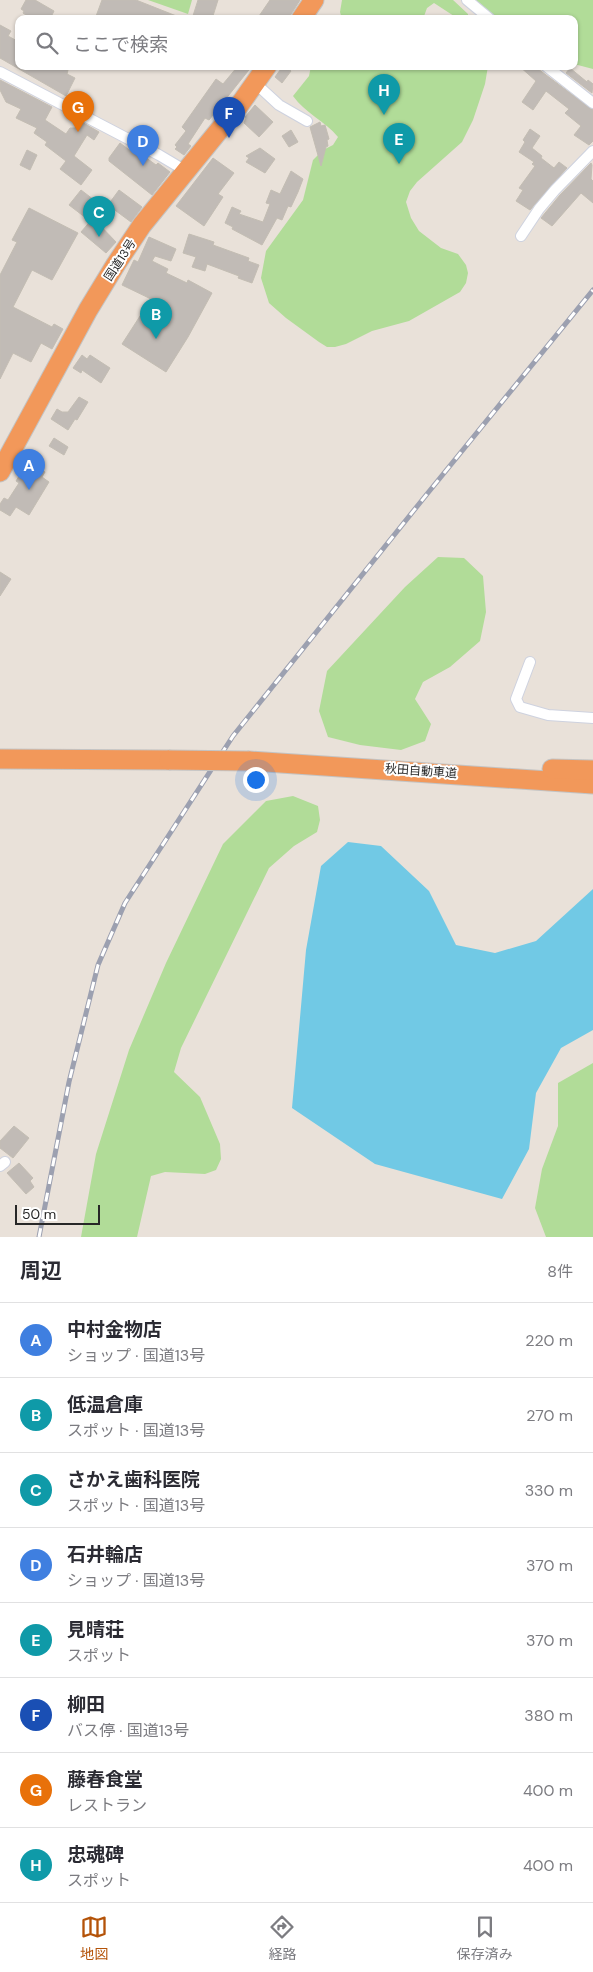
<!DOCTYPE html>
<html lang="ja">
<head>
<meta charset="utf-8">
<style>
	:root { --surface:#fff; --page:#f2f2f3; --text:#2b2b33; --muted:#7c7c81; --line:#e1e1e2; --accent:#b45309 }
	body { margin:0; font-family:"DM Sans","Noto Sans JP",sans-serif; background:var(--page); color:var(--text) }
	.scale { position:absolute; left:15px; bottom:12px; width:85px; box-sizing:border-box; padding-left:5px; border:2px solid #272727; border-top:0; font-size:14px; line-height:18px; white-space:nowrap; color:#272727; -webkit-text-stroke:4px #fff; paint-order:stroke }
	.you { position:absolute; left:255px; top:779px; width:18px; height:18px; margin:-12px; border:4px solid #fff; border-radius:50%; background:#1a73e8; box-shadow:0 0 0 8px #1a73e833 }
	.badge { display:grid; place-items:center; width:32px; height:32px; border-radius:50%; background:var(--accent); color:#fff; font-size:16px; font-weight:700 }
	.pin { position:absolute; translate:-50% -41px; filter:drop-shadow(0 1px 2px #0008) }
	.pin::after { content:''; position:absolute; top:26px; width:18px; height:15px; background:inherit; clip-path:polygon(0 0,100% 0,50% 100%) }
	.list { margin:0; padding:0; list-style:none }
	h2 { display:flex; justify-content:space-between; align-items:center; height:65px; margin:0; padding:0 20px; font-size:21px }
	h2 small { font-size:16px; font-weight:400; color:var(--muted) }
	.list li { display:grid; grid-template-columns:32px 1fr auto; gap:15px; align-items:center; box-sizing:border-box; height:75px; padding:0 20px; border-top:1px solid var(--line) }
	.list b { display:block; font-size:19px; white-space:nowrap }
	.list p { margin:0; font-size:16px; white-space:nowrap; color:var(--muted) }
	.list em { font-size:16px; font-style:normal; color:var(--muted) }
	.icon { flex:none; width:28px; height:28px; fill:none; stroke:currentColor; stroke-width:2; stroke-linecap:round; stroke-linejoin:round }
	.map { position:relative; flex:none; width:593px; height:1237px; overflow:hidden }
	.search { position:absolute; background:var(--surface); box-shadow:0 1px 4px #0004; left:15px; right:15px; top:15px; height:55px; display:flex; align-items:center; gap:12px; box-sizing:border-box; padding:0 18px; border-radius:10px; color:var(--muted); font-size:19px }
	.sheet { height:665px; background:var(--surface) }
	nav { display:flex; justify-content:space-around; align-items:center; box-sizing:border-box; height:70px; border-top:1px solid var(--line); background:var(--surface); font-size:14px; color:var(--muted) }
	nav a { display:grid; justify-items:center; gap:2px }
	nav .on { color:var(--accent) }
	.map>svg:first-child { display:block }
	.green { fill:#b1dc98 }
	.water { fill:#71c9e5 }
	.building { fill:#c1bbb6; stroke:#c3bdb3 }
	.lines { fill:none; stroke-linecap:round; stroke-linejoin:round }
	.street-casing { stroke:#ced2df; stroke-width:12 }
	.highway-casing { stroke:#c3c3c3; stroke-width:21 }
	.street { stroke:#fff; stroke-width:10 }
	.highway { stroke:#f2985a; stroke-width:19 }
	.rail-casing { stroke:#9ca0b0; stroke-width:5 }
	.rail { stroke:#fff; stroke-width:3; stroke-dasharray:9; stroke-linecap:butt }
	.highway-bridge-casing { stroke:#c3c3c3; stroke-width:21; stroke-linecap:butt }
	.highway-bridge { stroke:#f2985a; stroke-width:19 }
	.labels { text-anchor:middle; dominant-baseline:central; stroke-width:4; stroke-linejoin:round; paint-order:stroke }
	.street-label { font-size:12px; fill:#272727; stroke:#fff }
</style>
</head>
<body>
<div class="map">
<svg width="593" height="1237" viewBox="0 0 593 1237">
	<rect width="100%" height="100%" fill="#e9e1d9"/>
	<g class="green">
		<polygon points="148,0 192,0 188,14"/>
		<polygon points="342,0 453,0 468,14 468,16 463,19 457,18 434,3 427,8 423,19 342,19 340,12"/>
		<polygon points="476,0 593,0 593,69 574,64 574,19 498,19"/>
		<path d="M311,66H488L485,84L473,120L462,142L417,182L410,191L406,202L411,218L419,231L441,248L458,254L466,265L468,273L466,283L460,292L409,321L372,331L346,344L335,347H327L319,342L286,318L269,303L261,278L266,251L303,200L313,160L323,150L333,145L338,137C325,121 305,113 293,96L309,76Z"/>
		<polygon points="438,557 464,558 483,576 486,612 480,641 450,667 423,682 415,699 431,724 425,741 401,750 360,745 328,737 319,711 327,671 405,587"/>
		<polygon points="293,796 318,806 320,820 317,832 294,846 269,868 181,1048 174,1072 200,1097 220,1144 221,1159 216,1170 205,1174 165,1172 151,1176 137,1237 81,1237 96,1154 129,1050 166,963 223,844 266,801"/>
		<polygon points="593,1063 593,1237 546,1237 535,1208 542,1169 558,1126 558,1083"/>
	</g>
	<polygon class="water" points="348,842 381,846 429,891 456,945 495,953 536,941 593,889 593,1030 561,1048 536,1093 529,1149 502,1199 375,1164 292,1108 306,950 321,866"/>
	<g class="building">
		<polygon points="26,0 35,0 54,11 50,19 32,19 23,13 24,11 21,9"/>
		<polygon points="102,0 136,0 184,19 95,19"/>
		<polygon points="198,0 218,0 212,19 192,19"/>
		<polygon points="270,0 300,0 288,19 257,19"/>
		<polygon points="0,25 11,31 8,36 19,42 19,66 60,66 68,70 67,74 75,78 66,96 0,58"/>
		<polygon points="238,66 252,66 209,120 205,118 188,144 191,146 184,155 175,149 177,147 175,145 186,131 182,127 216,79 223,84"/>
		<polygon points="283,66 291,71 282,83 275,77"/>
		<polygon points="519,66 534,66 593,110 593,141 589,145 574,135 581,126 565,113 569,109 546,91 533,110 522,102 536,81"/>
		<polygon points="570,68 587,82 588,80 593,84 592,93 566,73"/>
		<polygon points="0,80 52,107 45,120 66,134 70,128 75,128 80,121 99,132 94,140 87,135 74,156 92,170 81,185 60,169 66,161 45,145 47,142 34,133 37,128 16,118 21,109 6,102 0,90"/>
		<polygon points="255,105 273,122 259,137 244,123 246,118 245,117"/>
		<polygon points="320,122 321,126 325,125 329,139 327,140 328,146 326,147 321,166 310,127"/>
		<polygon points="530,129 540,136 532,148 542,156 541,158 554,168 559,162 567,168 530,210 516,201 523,190 519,188 535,166 532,164 534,162 519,152 525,142 523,140"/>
		<polygon points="291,130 298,142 289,147 282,136"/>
		<polygon points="120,143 132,152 134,149 156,165 158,163 170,172 152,195 109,161 109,158"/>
		<polygon points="260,148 275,159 265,173 246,162 249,158 246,156"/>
		<polygon points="27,150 37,155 30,170 20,165"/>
		<polygon points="213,158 234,173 218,194 223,197 204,226 176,206"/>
		<polygon points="591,163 592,165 591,179 593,181 593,203 581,193 552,226 541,218 560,195"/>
		<polygon points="291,171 303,179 298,192 291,207 288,206 282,220 277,218 262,245 232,229 233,227 225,223 232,207 241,211 239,214 263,222 270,204 266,203 271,190 280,194"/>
		<polygon points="81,190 98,203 86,218 69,205"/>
		<polygon points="119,190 142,207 131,222 108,205"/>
		<polygon points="29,208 78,233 52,280 32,270 13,307 52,327 54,324 63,329 52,349 41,343 31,362 13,353 0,379 0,275 17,242 12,240"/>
		<polygon points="93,218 116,242 106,253 81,232"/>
		<polygon points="189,234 214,242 213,245 249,258 248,261 259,265 252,283 238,278 239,276 207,264 205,271 192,267 196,257 183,253"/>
		<polygon points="149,237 176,249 171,261 155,256 152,261 168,269 166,273 187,283 188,280 212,293 188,337 166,372 122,344 151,299 122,285 134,260 138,262"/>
		<polygon points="82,355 87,359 90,355 110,368 101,383 82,370 81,373 73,368"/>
		<polygon points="79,397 88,402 77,420 75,419 68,430 51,419 57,409 62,412 68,412"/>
		<polygon points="54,438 68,447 64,455 49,446"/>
		<polygon points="28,462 45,472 42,477 49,482 29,515 16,507 10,516 0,510 0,504 4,498 8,500 19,483 16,481"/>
		<polygon points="0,572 11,579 0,596"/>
		<polygon points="14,1126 29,1138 13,1158 0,1148 0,1141"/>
		<polygon points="19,1163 33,1178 30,1181 34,1187 26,1194 7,1173"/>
	</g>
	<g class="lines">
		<g class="street-casing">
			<g id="street">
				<polyline points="467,0 490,19"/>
				<polyline points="546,66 593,103"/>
				<polyline points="0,72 159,155 186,171"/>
				<polyline points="255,83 279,105 307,121"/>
				<polyline points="521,236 539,209 555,190 593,151"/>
				<polyline points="530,662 516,699 520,707 548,715 593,718"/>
				<polyline points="0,1166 5,1162"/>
			</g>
		</g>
		<g class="highway-casing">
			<g id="highway">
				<polyline points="301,19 314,0"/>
				<polyline points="0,472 88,310 116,264 142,225 238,107 267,66"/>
				<polyline points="0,759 169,760"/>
				<polyline points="249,761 593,784"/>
				<polyline points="552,769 593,770"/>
			</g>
		</g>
		<use href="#street" class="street"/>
		<use href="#highway" class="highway"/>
		<g class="rail-casing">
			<polyline id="rail" points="39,1237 69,1082 98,965 125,903 233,736 427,494 593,290"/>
		</g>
		<use href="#rail" class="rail"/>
		<g class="highway-bridge-casing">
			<polyline id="highway-bridge" points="169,760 249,761"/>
		</g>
		<use href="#highway-bridge" class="highway-bridge"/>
	</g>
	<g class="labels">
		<g class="street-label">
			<text transform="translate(120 260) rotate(-57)">国道13号</text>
			<text transform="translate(421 771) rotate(4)">秋田自動車道</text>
		</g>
	</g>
</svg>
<div class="scale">50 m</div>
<div class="you"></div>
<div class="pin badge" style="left:29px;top:490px;background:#3f7fe0">A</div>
<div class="pin badge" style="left:156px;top:339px;background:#0f9aa8">B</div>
<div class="pin badge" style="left:99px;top:237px;background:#0f9aa8">C</div>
<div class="pin badge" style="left:143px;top:166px;background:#3f7fe0">D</div>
<div class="pin badge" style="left:399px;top:164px;background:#0f9aa8">E</div>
<div class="pin badge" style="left:229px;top:138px;background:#1a4fb4">F</div>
<div class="pin badge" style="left:78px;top:132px;background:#e8710a">G</div>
<div class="pin badge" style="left:384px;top:115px;background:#0f9aa8">H</div>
<div class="search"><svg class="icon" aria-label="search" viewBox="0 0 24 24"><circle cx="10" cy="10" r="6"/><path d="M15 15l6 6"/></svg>ここで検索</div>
</div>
<section class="sheet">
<h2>周辺<small>8件</small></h2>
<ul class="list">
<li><span class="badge" style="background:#3f7fe0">A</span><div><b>中村金物店</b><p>ショップ · 国道13号</p></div><em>220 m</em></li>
<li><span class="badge" style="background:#0f9aa8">B</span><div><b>低温倉庫</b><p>スポット · 国道13号</p></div><em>270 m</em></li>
<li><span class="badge" style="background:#0f9aa8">C</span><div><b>さかえ歯科医院</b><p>スポット · 国道13号</p></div><em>330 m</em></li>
<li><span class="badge" style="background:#3f7fe0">D</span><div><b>石井輪店</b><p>ショップ · 国道13号</p></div><em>370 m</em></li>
<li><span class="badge" style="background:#0f9aa8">E</span><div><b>見晴荘</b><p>スポット</p></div><em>370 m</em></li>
<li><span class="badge" style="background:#1a4fb4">F</span><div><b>柳田</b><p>バス停 · 国道13号</p></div><em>380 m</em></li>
<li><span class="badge" style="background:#e8710a">G</span><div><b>藤春食堂</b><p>レストラン</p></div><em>400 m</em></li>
<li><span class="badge" style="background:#0f9aa8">H</span><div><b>忠魂碑</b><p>スポット</p></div><em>400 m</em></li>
</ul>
</section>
<nav>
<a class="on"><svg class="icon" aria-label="map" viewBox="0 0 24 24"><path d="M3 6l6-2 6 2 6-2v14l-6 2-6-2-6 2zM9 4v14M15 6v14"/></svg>地図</a>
<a><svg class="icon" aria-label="directions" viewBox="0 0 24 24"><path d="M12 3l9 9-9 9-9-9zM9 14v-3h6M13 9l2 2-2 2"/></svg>経路</a>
<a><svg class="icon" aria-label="saved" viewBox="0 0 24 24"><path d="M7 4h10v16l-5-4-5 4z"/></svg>保存済み</a>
</nav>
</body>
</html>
